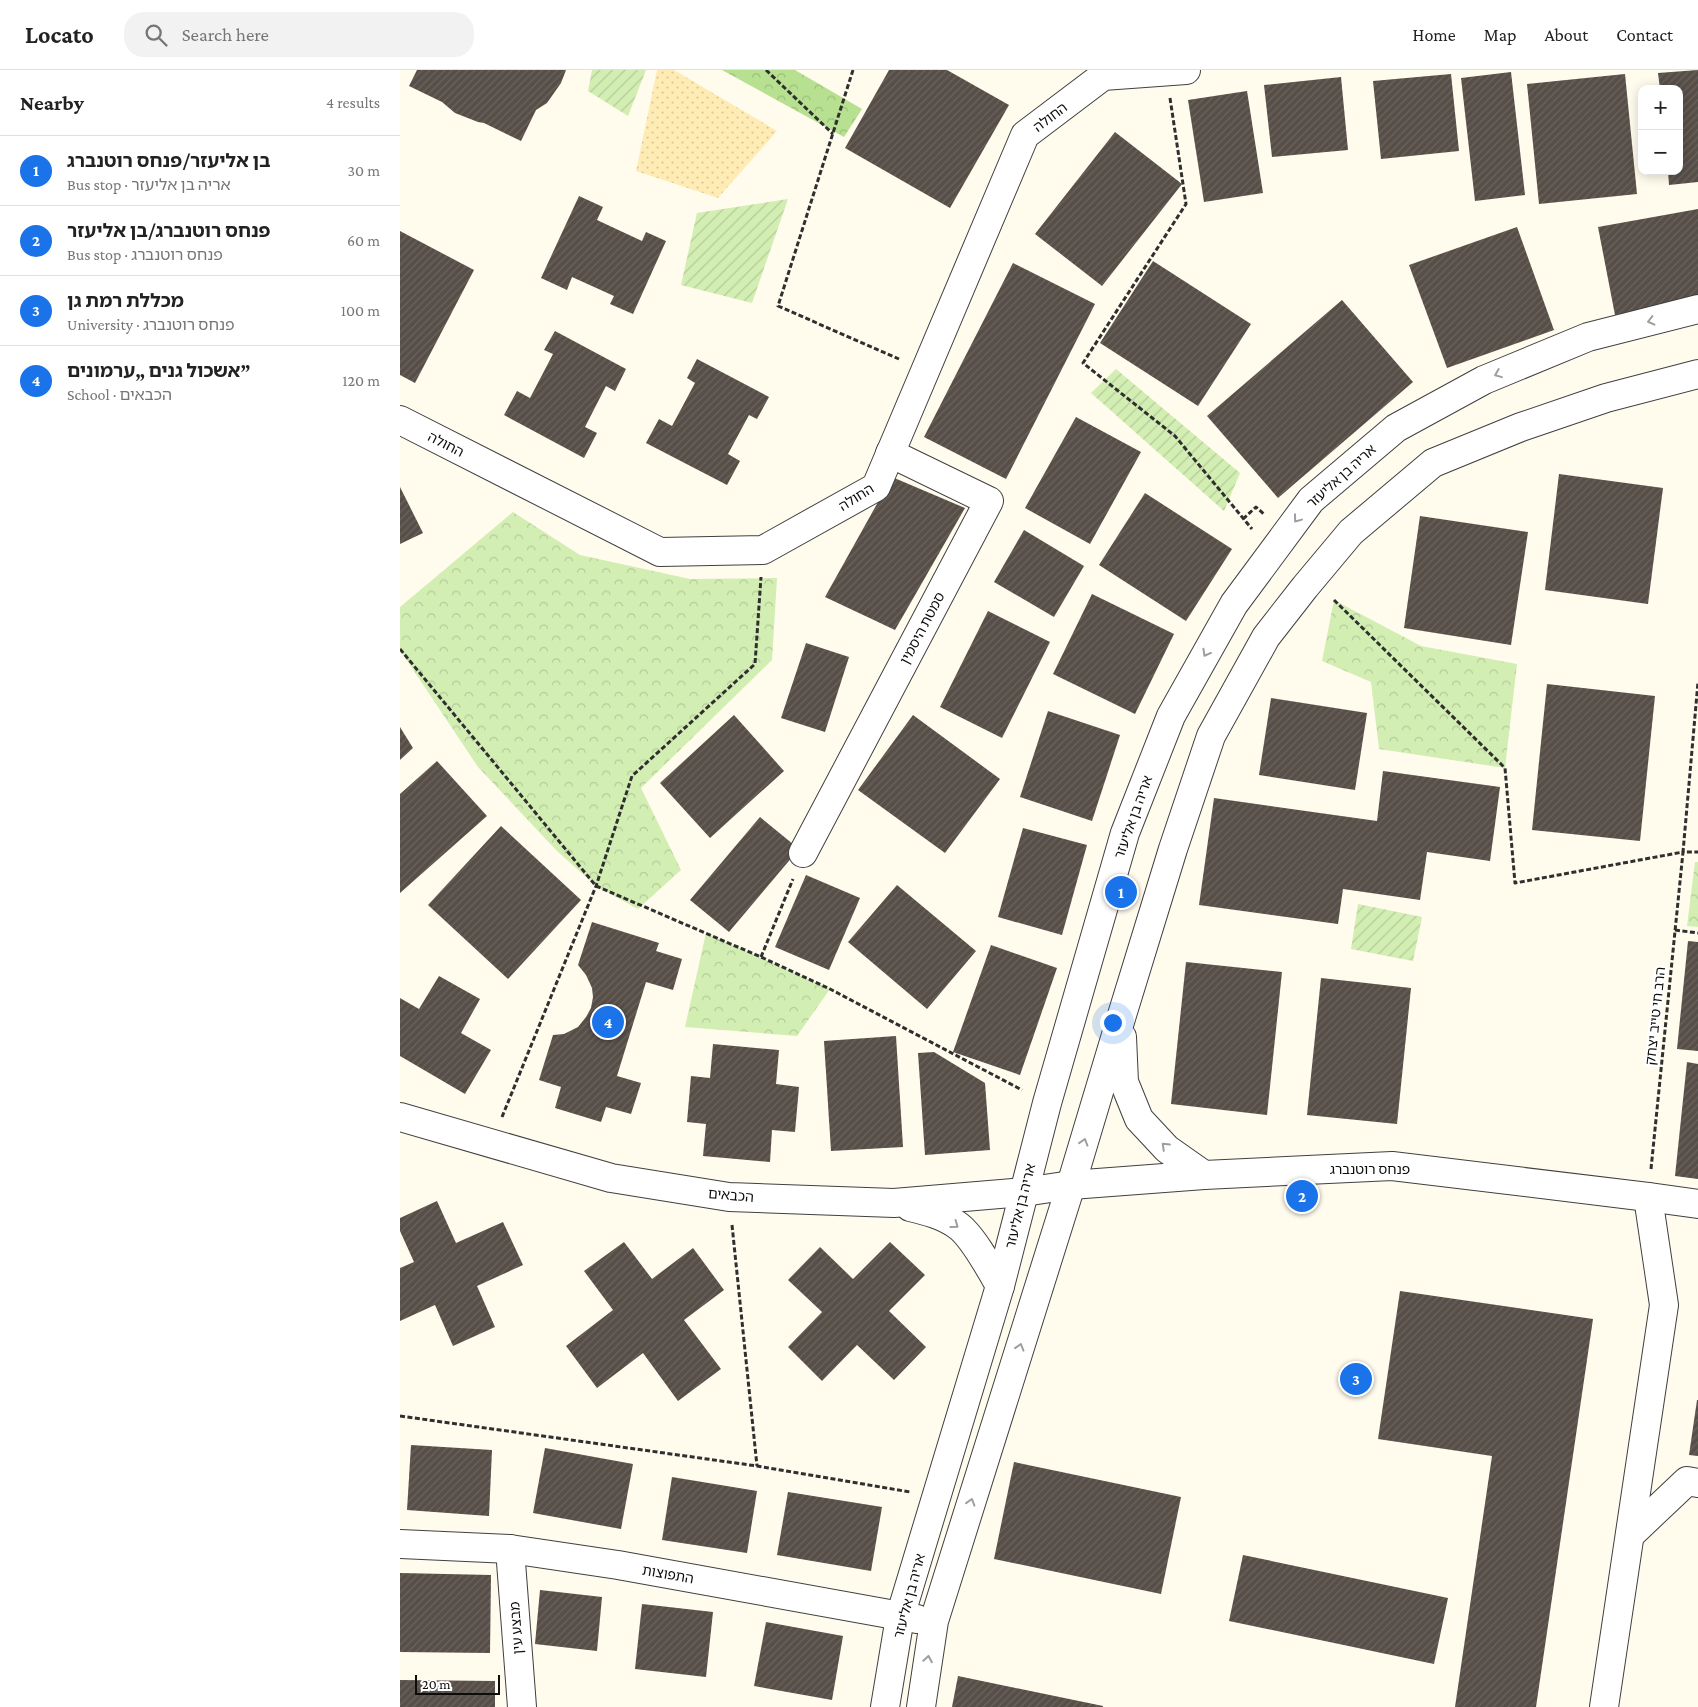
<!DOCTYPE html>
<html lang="en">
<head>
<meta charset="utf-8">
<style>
	:root { --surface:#fff; --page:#f2f2f2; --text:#222; --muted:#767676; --line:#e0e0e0; --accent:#1a73e8 }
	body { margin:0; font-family:"Crimson Pro","Noto Sans Hebrew",serif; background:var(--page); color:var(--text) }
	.controls { position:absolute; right:15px; top:15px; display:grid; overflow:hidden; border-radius:10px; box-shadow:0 2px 12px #0003 }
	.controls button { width:45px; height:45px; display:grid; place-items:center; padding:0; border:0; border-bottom:1px solid var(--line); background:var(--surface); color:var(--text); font:25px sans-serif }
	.scale { position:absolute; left:15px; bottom:12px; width:85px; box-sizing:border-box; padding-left:5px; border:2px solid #0d0d0d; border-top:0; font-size:14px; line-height:18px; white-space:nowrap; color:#0d0d0d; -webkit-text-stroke:4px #fff; paint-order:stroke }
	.you { position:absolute; left:712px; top:952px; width:18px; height:18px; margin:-12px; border:4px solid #fff; border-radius:50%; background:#1a73e8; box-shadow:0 0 0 8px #1a73e833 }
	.badge { display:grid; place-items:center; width:32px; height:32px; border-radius:50%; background:var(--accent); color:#fff; font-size:16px; font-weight:700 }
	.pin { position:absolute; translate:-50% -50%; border:2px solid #fff; box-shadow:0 1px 5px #0006 }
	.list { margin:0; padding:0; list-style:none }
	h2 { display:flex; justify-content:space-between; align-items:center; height:65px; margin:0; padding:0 20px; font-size:21px }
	h2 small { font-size:16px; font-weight:400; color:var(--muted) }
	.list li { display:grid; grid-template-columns:32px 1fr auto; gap:15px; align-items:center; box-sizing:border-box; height:70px; padding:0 20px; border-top:1px solid var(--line) }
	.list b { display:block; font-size:19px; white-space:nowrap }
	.list p { margin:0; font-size:16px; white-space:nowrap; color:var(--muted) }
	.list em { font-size:16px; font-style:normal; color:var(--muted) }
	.icon { flex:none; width:28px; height:28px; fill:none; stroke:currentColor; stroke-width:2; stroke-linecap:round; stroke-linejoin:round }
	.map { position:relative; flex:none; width:1298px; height:1637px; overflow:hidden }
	header { display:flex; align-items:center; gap:30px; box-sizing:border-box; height:70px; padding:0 25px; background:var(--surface); border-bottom:1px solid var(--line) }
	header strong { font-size:24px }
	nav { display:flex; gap:28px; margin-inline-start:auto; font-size:18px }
	.search { width:350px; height:45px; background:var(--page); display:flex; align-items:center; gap:12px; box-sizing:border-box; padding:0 18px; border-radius:20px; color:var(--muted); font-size:19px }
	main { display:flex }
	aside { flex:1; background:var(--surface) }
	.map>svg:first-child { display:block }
	.forest { fill:url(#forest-crowns) }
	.sand { fill:url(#sand-dots) }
	.park { fill:url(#park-crowns) }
	.garden { fill:url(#garden-furrows) }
	.building { fill:url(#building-hatch) }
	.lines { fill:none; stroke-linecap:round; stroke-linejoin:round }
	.minor-casing { stroke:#404040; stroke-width:30 }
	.path { stroke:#2f2f2f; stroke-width:3; stroke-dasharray:5 2.5; stroke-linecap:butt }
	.minor { stroke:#fff; stroke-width:28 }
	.oneway { stroke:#9e9e9e }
	.labels { text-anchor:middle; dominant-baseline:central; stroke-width:5; stroke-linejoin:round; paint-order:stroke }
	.street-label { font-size:14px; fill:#0d0d0d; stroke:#fff }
</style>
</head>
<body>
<header>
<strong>Locato</strong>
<div class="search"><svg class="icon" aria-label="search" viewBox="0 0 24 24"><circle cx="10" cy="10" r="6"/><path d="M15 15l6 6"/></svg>Search here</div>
<nav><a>Home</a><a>Map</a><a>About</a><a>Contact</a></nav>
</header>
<main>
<aside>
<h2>Nearby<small>4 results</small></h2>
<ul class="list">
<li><span class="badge">1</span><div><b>בן אליעזר/פנחס רוטנברג</b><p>Bus stop · אריה בן אליעזר</p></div><em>30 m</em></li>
<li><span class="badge">2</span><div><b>פנחס רוטנברג/בן אליעזר</b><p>Bus stop · פנחס רוטנברג</p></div><em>60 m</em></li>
<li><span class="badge">3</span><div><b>מכללת רמת גן</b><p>University · פנחס רוטנברג</p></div><em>100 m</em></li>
<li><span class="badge">4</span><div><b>אשכול גנים „ערמונים”</b><p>School · הכבאים</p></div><em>120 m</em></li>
</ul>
</aside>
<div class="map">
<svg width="1298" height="1637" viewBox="0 0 1298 1637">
	<defs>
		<pattern id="forest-crowns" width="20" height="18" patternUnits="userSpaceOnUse" patternTransform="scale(1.25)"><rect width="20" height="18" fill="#b7e090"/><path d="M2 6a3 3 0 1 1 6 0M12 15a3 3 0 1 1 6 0" fill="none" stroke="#9cbf7b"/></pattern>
		<pattern id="sand-dots" width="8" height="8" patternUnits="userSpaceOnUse" patternTransform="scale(1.25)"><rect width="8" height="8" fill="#ffecb5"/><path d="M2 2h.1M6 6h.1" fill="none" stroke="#d9c99a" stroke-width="1.8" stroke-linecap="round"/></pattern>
		<pattern id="park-crowns" width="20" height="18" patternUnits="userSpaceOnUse" patternTransform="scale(1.25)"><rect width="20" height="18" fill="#d3eeb3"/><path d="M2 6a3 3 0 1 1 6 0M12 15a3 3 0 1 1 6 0" fill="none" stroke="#b4cb99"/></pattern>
		<pattern id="garden-furrows" width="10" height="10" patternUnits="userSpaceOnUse" patternTransform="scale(1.25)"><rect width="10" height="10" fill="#d3eeb3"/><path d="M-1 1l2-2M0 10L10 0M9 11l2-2" fill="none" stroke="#b4cb99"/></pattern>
		<pattern id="building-hatch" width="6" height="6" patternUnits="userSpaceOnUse" patternTransform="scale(1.25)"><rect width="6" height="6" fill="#574e48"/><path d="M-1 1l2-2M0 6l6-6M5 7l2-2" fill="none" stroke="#6a635e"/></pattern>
	</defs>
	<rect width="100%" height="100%" fill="#fffbed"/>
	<polygon class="forest" points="322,0 395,0 462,39 444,67"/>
	<polygon class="sand" points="257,0 274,0 377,61 318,128 236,101"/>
	<g class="park">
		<polygon points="113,442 180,485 290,509 377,508 372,590 241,718 281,800 238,839 196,816 157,781 78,697 0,580 0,537"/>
		<polygon points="934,530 1021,576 1117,594 1105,698 979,679 971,612 922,591"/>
		<polygon points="1295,792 1298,792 1298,857 1287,856"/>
		<polygon points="306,863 430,919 397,966 285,957"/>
	</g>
	<g class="garden">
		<polygon points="192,0 246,0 228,46 188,21"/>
		<polygon points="388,129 352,233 281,215 297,143"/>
		<polygon points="716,299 840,403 824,441 691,323"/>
		<polygon points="958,834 1022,847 1013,891 951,879"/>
	</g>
	<g class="building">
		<polygon points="17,0 166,0 161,13 147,33 136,40 121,71 84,53 78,52 55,43 42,32 9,16"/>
		<polygon points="489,0 547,0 609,35 550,138 445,78"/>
		<polygon points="1298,0 1298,112 1269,115 1268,101 1279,101 1279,19 1260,19 1258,3"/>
		<polygon points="1111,2 1125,125 1075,131 1061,8"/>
		<polygon points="1051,4 1059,81 981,89 973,11"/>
		<polygon points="1225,4 1237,124 1139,134 1127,14"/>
		<polygon points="941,7 948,80 872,87 864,15"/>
		<polygon points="847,21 863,123 804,132 788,30"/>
		<polygon points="715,62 782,114 702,216 635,164"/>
		<polygon points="179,126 203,137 197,150 242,171 246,162 266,171 233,244 210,234 214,226 172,207 167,220 141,208"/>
		<polygon points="1298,139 1298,229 1215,245 1198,157"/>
		<polygon points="1117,157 1154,260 1047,298 1009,195"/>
		<polygon points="0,161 74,200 15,313 0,305"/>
		<polygon points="753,191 851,254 798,336 700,273"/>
		<polygon points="613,193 695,234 606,409 524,367"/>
		<polygon points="942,230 1013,312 878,428 807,346"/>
		<polygon points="155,261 226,299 215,321 206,316 185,357 197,363 184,388 104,345 117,321 130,328 153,284 144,280"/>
		<polygon points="297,289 369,327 357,349 349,345 328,384 340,391 327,415 246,373 259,349 272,356 295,313 287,308"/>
		<polygon points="676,347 741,382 690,474 625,438"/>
		<polygon points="1159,404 1263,418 1248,534 1145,520"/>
		<polygon points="492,407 565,438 495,560 425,527"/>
		<polygon points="0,417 23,463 0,474"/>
		<polygon points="745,423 832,479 786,551 699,495"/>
		<polygon points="1020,446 1128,462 1111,575 1004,558"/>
		<polygon points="624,460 684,496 654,547 594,512"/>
		<polygon points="692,524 774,564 735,644 653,604"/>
		<polygon points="588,541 650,572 602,668 540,637"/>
		<polygon points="406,573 449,587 425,662 381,648"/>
		<polygon points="1147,614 1255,626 1240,771 1132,760"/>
		<polygon points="871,628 967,643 955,720 859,705"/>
		<polygon points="648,641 720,665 692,751 620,727"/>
		<polygon points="334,645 384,701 310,768 260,713"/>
		<polygon points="513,645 600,709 545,783 458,720"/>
		<polygon points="0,657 13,678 0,690"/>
		<polygon points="37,691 87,746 0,823 0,724"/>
		<polygon points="983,701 1100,717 1090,791 1027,782 1020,830 943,819 938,854 799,835 814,728 977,751"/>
		<polygon points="360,747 399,779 329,862 290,830"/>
		<polygon points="101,756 181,830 108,909 28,835"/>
		<polygon points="623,758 687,775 662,865 598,847"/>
		<polygon points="406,805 460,828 429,900 375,877"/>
		<polygon points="497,815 576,881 527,939 448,872"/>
		<polygon points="192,852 259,873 256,881 282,889 273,920 246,912 217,1006 241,1013 231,1044 206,1037 201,1052 155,1038 161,1017 139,1010 153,965 164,964 178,957 186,947 191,938 193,927 192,918 186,905 178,895"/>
		<polygon points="1288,871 1298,872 1298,981 1277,979"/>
		<polygon points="591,875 657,898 620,1005 553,982"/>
		<polygon points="786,892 882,902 867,1045 771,1034"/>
		<polygon points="39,906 80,929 61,963 91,980 65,1024 0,986 0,928 19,939"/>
		<polygon points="921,908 1011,918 997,1054 907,1045"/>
		<polygon points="496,966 503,1077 431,1081 424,971"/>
		<polygon points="313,974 379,980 376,1014 399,1017 395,1062 372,1060 370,1092 303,1086 306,1054 287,1052 291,1006 310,1008"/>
		<polygon points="534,982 585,1013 590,1080 525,1085 518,983"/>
		<polygon points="1287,992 1298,994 1298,1109 1275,1106"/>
		<polygon points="37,1131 56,1173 103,1152 123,1195 77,1216 95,1257 53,1276 35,1235 0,1251 0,1198 14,1192 0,1161 0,1148"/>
		<polygon points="224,1172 252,1209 293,1178 324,1220 284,1250 321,1299 278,1331 243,1283 197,1318 166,1276 213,1240 184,1201"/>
		<polygon points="490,1172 525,1205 489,1241 526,1277 494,1310 457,1275 422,1311 388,1277 422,1242 388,1210 420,1177 453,1209"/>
		<polygon points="1000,1221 1193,1249 1136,1637 1055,1637 1092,1386 978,1369"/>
		<polygon points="1297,1330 1298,1330 1298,1386 1289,1385"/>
		<polygon points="11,1375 92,1380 89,1446 7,1440"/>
		<polygon points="145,1378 233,1394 221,1459 133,1443"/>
		<polygon points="614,1392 781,1427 761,1524 594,1489"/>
		<polygon points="272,1407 357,1421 347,1483 262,1470"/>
		<polygon points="388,1422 482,1437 471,1501 377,1485"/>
		<polygon points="843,1485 1048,1528 1034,1594 829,1551"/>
		<polygon points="0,1503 91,1505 90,1583 0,1582"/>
		<polygon points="140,1520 202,1527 197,1581 135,1574"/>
		<polygon points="242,1534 313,1542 306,1607 235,1599"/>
		<polygon points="366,1552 443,1566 432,1630 354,1616"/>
		<polygon points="558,1606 703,1636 703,1637 552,1637"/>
		<polygon points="0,1610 95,1611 95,1637 0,1637"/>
	</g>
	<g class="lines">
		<g class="minor-casing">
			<g id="minor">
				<polyline points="0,350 260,482 363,480 476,417 625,65 703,6 786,0"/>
				<polyline points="403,783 589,431 490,383"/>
				<polyline points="722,967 724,1012 739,1049 767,1079 804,1105"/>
				<polyline points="0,1047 211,1108 329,1127 494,1133 624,1122 671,1115 804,1105 992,1096 1248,1127 1298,1134"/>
				<path d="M510,1137C527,1141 543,1145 557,1155C572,1165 591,1200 600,1216"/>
				<polyline points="1230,1465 1287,1411 1298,1413"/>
				<polyline points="0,1474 110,1479 218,1495 517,1549"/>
				<polyline points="110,1479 122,1637"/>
				<polyline points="485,1637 500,1547 600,1216 647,1033 725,763 771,646 834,534 911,430 996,358 1084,310 1188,267 1298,239"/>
				<polyline points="521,1637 534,1551 671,1115 722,945 773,779 811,666 866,567 905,517 951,462 1033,393 1121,357 1206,328 1298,304"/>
				<polyline points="1204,1637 1264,1235 1248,1127"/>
			</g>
		</g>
		<g class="path">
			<polyline points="366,0 433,64"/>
			<polyline points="453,0 378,236 499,289"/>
			<polyline points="770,28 786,134 683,293 775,366 852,459"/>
			<polyline points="843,449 856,437 865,445"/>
			<polyline points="934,530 1105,698 1115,813 1283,782 1298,612"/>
			<polyline points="0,579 196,816 361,887 430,919 622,1020"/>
			<polyline points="1275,860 1298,863"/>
			<polyline points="361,887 393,809"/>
			<polyline points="102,1047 196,816 232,706 355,594 361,507"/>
			<polyline points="1251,1099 1283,782 1298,782"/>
			<polyline points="332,1155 357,1396"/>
			<polyline points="0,1346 357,1396 510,1422"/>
		</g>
		<use href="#minor" class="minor"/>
	</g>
	<defs><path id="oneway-chevron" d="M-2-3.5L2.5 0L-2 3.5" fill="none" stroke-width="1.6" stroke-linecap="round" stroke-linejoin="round" transform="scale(1.25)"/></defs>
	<g class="oneway">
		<use href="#oneway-chevron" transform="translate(1251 251) rotate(166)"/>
		<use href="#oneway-chevron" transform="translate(1098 304) rotate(158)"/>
		<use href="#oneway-chevron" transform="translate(897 449) rotate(127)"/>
		<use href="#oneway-chevron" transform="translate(806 583) rotate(119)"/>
		<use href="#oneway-chevron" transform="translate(684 1072) rotate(-73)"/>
		<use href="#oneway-chevron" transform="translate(765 1076) rotate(-136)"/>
		<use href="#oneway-chevron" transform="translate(555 1155) rotate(36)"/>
		<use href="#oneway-chevron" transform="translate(620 1277) rotate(-73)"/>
		<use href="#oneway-chevron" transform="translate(571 1432) rotate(-73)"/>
		<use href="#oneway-chevron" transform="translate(528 1589) rotate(-81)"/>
	</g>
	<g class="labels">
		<g class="street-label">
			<text transform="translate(650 47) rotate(-37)">החולה</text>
			<text transform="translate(46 374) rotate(27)">החולה</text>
			<text transform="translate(941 406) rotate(-42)">אריה בן אליעזר</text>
			<text transform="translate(456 427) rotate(-32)">החולה</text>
			<text transform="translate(522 558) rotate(-62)">סמטת היסמין</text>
			<text transform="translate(733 747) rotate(-70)">אריה בן אליעזר</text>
			<text transform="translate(1255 946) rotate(-84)">הרב חי טייב יצחק</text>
			<text x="970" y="1099">פנחס רוטנברג</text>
			<text transform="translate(331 1125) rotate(5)">הכבאים</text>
			<text transform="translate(620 1136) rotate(-76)">אריה בן אליעזר</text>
			<text transform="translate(268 1504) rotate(10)">התפוצות</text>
			<text transform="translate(509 1526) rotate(-75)">אריה בן אליעזר</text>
			<text transform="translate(116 1558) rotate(-94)">מבצע עין</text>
		</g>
	</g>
</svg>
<div class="controls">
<button>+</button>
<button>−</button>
</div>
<div class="scale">20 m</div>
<div class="you"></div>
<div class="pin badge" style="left:721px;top:822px">1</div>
<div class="pin badge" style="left:902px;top:1126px">2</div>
<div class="pin badge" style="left:956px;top:1309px">3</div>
<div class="pin badge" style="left:208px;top:952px">4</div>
</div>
</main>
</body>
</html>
